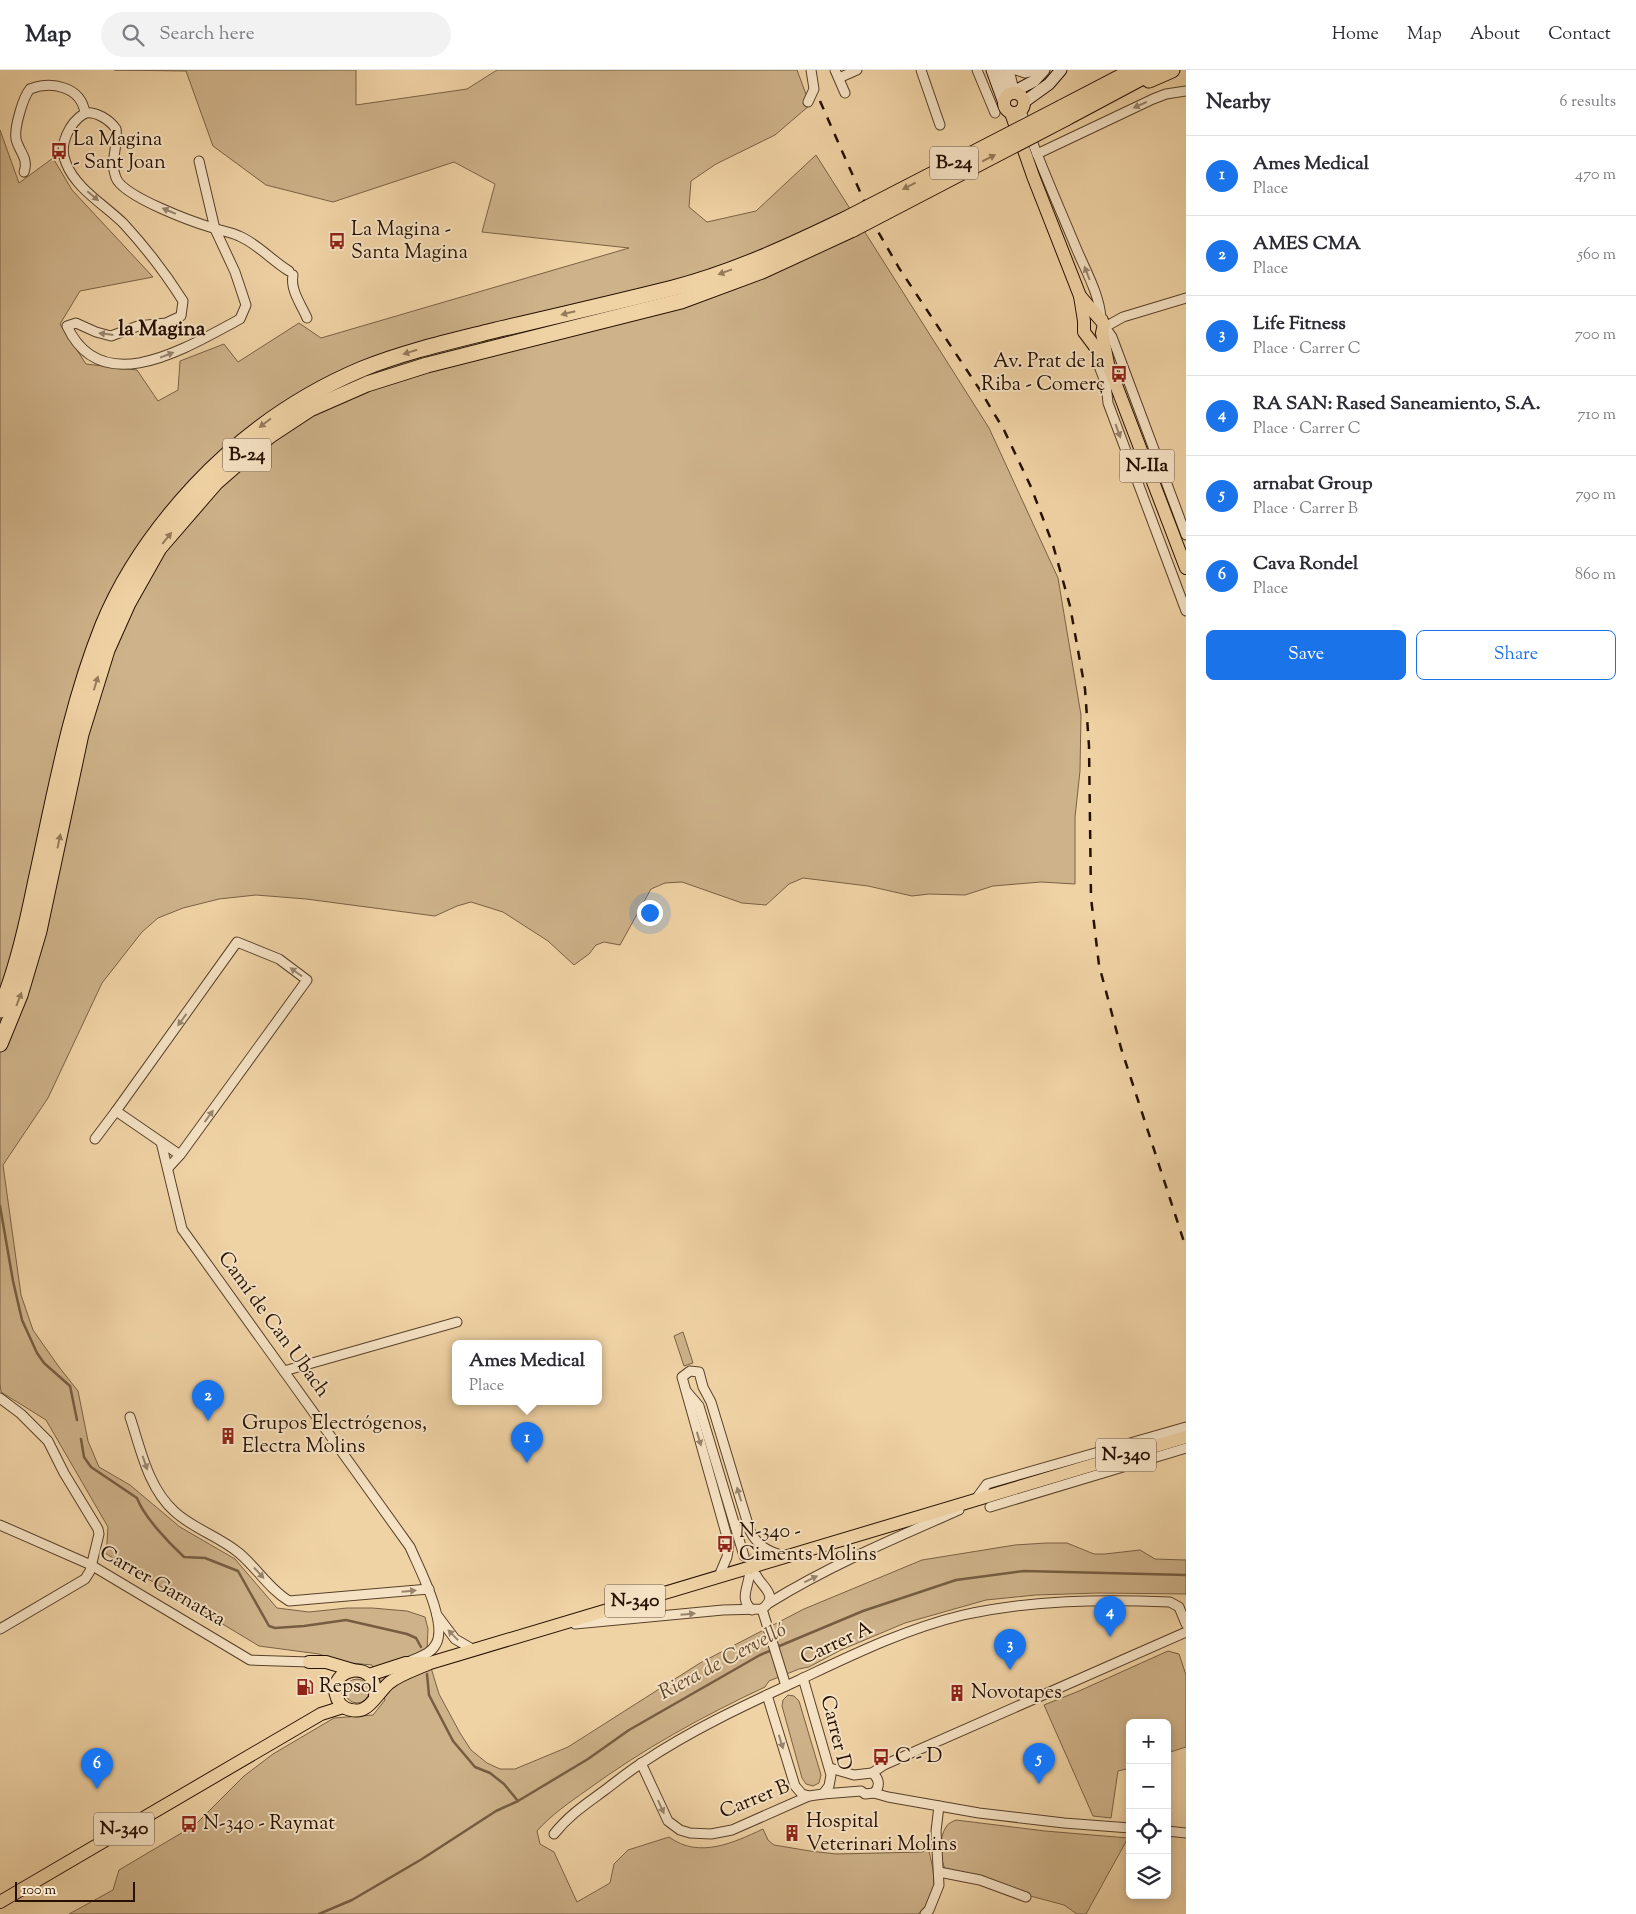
<!DOCTYPE html>
<html lang="en">
<head>
<meta charset="utf-8">
<style>
	:root { --surface:#fff; --page:#f2f2f3; --text:#2b2b33; --muted:#7c7c81; --line:#e1e1e2; --accent:#1a73e8 }
	body { margin:0; font-family:"Sorts Mill Goudy",serif; background:var(--page); color:var(--text) }
	.controls { position:absolute; right:15px; bottom:15px; display:grid; overflow:hidden; border-radius:8px; box-shadow:0 2px 8px #0003 }
	.controls button { width:45px; height:45px; display:grid; place-items:center; padding:0; border:0; border-bottom:1px solid var(--line); background:var(--surface); color:var(--text); font:25px sans-serif }
	.scale { position:absolute; left:15px; bottom:12px; width:120px; box-sizing:border-box; padding-left:5px; border:2px solid #261000; border-top:0; font-size:14px; line-height:18px; white-space:nowrap; color:#261000; -webkit-text-stroke:4px #f5e2c4; paint-order:stroke }
	.you { position:absolute; left:649px; top:842px; width:18px; height:18px; margin:-12px; border:4px solid #fff; border-radius:50%; background:#1a73e8; box-shadow:0 0 0 8px #1a73e833 }
	.badge { display:grid; place-items:center; width:32px; height:32px; border-radius:50%; background:var(--accent); color:#fff; font-size:16px; font-weight:700 }
	.pin { position:absolute; translate:-50% -41px; filter:drop-shadow(0 1px 2px #0008) }
	.pin::after { content:''; position:absolute; top:26px; width:18px; height:15px; background:inherit; clip-path:polygon(0 0,100% 0,50% 100%) }
	.popup { position:absolute; left:452px; top:1270px; width:150px; height:65px; box-sizing:border-box; display:grid; place-content:center; border-radius:8px; background:var(--surface); filter:drop-shadow(0 1px 4px #0005); font-size:16px; white-space:nowrap; color:var(--muted) }
	.popup b { font-size:19px; color:var(--text) }
	.popup::after { content:''; position:absolute; left:50%; top:100%; margin-left:-10px; border:10px solid transparent; border-top-color:var(--surface) }
	.list { margin:0; padding:0; list-style:none }
	h2 { display:flex; justify-content:space-between; align-items:center; height:65px; margin:0; padding:0 20px; font-size:21px }
	h2 small { font-size:16px; font-weight:400; color:var(--muted) }
	.list li { display:grid; grid-template-columns:32px 1fr auto; gap:15px; align-items:center; box-sizing:border-box; height:80px; padding:0 20px; border-top:1px solid var(--line) }
	.list b { display:block; font-size:19px; white-space:nowrap }
	.list p { margin:0; font-size:16px; white-space:nowrap; color:var(--muted) }
	.list em { font-size:16px; font-style:normal; color:var(--muted) }
	.actions { display:flex; gap:10px; padding:15px 20px }
	.actions a { flex:1; padding:11px 0; border:1px solid var(--accent); border-radius:8px; text-align:center; font-size:18px; color:var(--accent) }
	.actions .main { background:var(--accent); color:#fff }
	.icon { flex:none; width:28px; height:28px; fill:none; stroke:currentColor; stroke-width:2; stroke-linecap:round; stroke-linejoin:round }
	.map { position:relative; flex:none; width:1186px; height:1844px; overflow:hidden }
	header { display:flex; align-items:center; gap:30px; box-sizing:border-box; height:70px; padding:0 25px; background:var(--surface); border-bottom:1px solid var(--line) }
	header strong { font-size:24px }
	nav { display:flex; gap:28px; margin-inline-start:auto; font-size:18px }
	.search { width:350px; height:45px; background:var(--page); display:flex; align-items:center; gap:12px; box-sizing:border-box; padding:0 18px; border-radius:28px; color:var(--muted); font-size:19px }
	main { display:flex }
	aside { flex:1; background:var(--surface) }
	.map>svg:first-child { display:block }
	.green { fill:#ceb289; stroke:#7a6144 }
	.lines { fill:none; stroke-linecap:round; stroke-linejoin:round }
	.stream { stroke:#765d41; stroke-width:2.5 }
	.minor-tunnel { stroke:#c8ac84; stroke-width:9; stroke-dasharray:9 4.5; stroke-linecap:butt }
	.minor-casing { stroke:#584129; stroke-width:11 }
	.secondary-casing { stroke:#261000; stroke-width:13 }
	.primary-casing { stroke:#261000; stroke-width:14 }
	.motorway-casing { stroke:#261000; stroke-width:17 }
	.minor { stroke:#f5e2c4; stroke-width:9 }
	.secondary { stroke:#f5e2c4; stroke-width:11 }
	.primary { stroke:#f0d3a5; stroke-width:12 }
	.motorway { stroke:#f0d3a5; stroke-width:15 }
	.rail { stroke:#261000; stroke-width:2.5; stroke-dasharray:9 9; stroke-linecap:butt }
	.motorway-bridge-casing { stroke:#261000; stroke-width:17; stroke-linecap:butt }
	.motorway-bridge { stroke:#f0d3a5; stroke-width:15 }
	.oneway { fill:#98846c }
	.oneway2 { fill:#957b5b }
	.labels { text-anchor:middle; dominant-baseline:central; stroke-width:4; stroke-linejoin:round; paint-order:stroke }
	.shield { fill:#f5e2c4; stroke:#644f3b; stroke-width:1 }
	.shield-label { font-size:19px; font-weight:bold; fill:#261000 }
	.poi-label { font-size:20px; fill:#261000; stroke:#f5e2c4; text-anchor:start }
	.street-label { font-size:20px; fill:#261000; stroke:#f5e2c4 }
	.neighbourhood-label { font-size:21px; font-weight:bold; fill:#261000; stroke:#f5e2c4 }
	.water-label { font-size:21px; font-style:italic; fill:#624a31; stroke:#f5e2c4 }
</style>
</head>
<body>
<header>
<strong>Map</strong>
<div class="search"><svg class="icon" aria-label="search" viewBox="0 0 24 24"><circle cx="10" cy="10" r="6"/><path d="M15 15l6 6"/></svg>Search here</div>
<nav><a>Home</a><a>Map</a><a>About</a><a>Contact</a></nav>
</header>
<main>
<div class="map">
<svg width="1186" height="1844" viewBox="0 0 1186 1844">
	<rect width="100%" height="100%" fill="#f0d3a5"/>
	<filter id="stains"><feTurbulence type="fractalNoise" baseFrequency=".004" numOctaves="4"/><feColorMatrix values="0 0 0 0 .2 0 0 0 0 .09 0 0 0 0 .02 0 0 0 .5 -.17"/></filter>
	<radialGradient id="worn" r=".72"><stop offset=".6" stop-color="#630" stop-opacity="0"/><stop offset="1" stop-color="#630" stop-opacity=".3"/></radialGradient>
	<g class="green">
		<path d="M114,0H356V35L467,19L497,0H797L810,35L775,65L716,94L691,111L689,137L707,152L756,141L816,85L989,358L1058,508L1081,645L1080,701L1075,747V814L1041,812L993,816L965,825L929,824L912,826L868,816L803,808L789,814L766,835L742,833L682,812L665,813L651,819L620,875L604,872L596,875L589,884L574,895L548,871L503,842L471,832L457,836L435,846L306,829L256,825L219,829L183,838L158,848L142,862L102,913L48,1028L3,1095L21,1225L33,1260L59,1297L78,1321L88,1371L99,1397L130,1415L180,1457L235,1489L277,1538L309,1542L347,1538H372L407,1541L425,1547L428,1559L427,1580L432,1601L439,1624L460,1663L471,1680L487,1693L500,1699H515L568,1677L700,1593L804,1539L922,1490L1015,1475L1046,1473H1067L1094,1484H1105L1140,1480L1155,1489L1186,1490V1524L1099,1523L1036,1525L986,1530L905,1553L841,1580L809,1597L799,1599L769,1611L765,1617C703,1646 643,1679 587,1720C570,1732 551,1745 537,1761L540,1774L554,1782L577,1832L610,1813L614,1794L628,1780L669,1767C699,1789 733,1773 763,1759L768,1770L774,1775L810,1781L836,1784L923,1782L928,1777C934,1803 941,1824 918,1844H69L113,1820L119,1800L195,1755L244,1706L273,1684L334,1648L373,1645L385,1630L372,1595L340,1592L319,1584L259,1576L105,1483L107,1473L108,1457L46,1350L1,1322L0,1314V60L19,113L53,88L72,120L153,207L80,221L60,254L86,294L137,300L158,331L178,320L180,291L224,274L238,292L299,253L321,268L629,178L482,162L495,114L454,92L333,132L266,115L213,76L186,1Z"/>
		<polygon points="683,1262 693,1293 684,1296 674,1266"/>
		<polygon points="1168,1581 1179,1584 1186,1605 1186,1677 1167,1683 1167,1653 1130,1653 1130,1698 1118,1701 1111,1748 1093,1746 1044,1635 1079,1621"/>
		<circle cx="357" cy="1621" r="12"/>
		<polygon points="788,1625 794,1626 799,1631 821,1705 819,1713 813,1716 806,1714 802,1708 782,1636 783,1630"/>
		<path d="M956,1750L1045,1761L1128,1768L1086,1844H1077L1064,1835L1023,1824L946,1800C939,1790 939,1767 946,1757C948,1753 952,1752 956,1750Z"/>
	</g>
	<g class="lines">
		<g class="stream">
			<polyline points="0,1136 13,1211 22,1250 37,1283 44,1293 70,1316 77,1350"/>
			<path d="M81,1369L84,1387L91,1397L137,1428C144,1447 169,1473 184,1487L205,1488L238,1501L269,1556L275,1558L304,1556L346,1550L407,1564L416,1568L421,1577"/>
			<polyline points="777,1577 863,1541 956,1510 1024,1501 1186,1505"/>
			<polyline points="427,1604 429,1625 453,1671 475,1697 490,1703 504,1714 518,1731"/>
			<polyline points="319,1844 352,1830 422,1789 496,1741 518,1731 588,1689 629,1660 760,1585 772,1580"/>
		</g>
		<polyline class="minor-tunnel" points="748,1485 754,1500"/>
		<g class="minor-casing">
			<g id="minor">
				<polyline points="835,0 845,23"/>
				<polyline points="921,0 940,55"/>
				<polyline points="977,0 995,43"/>
				<polyline points="1009,0 1014,20"/>
				<polyline points="1016,0 1025,3 1038,0"/>
				<polyline points="839,8 857,0"/>
				<polyline points="808,32 814,19 811,0"/>
				<path d="M1021,41C1037,88 1058,134 1077,180C1086,201 1100,226 1101,249H1103"/>
				<path d="M85,43C69,53 58,75 66,93C76,119 105,135 124,154C146,178 166,204 183,231L181,246L166,253L138,256L111,266L96,262L76,253L67,256C102,332 189,276 240,249L246,235L235,202L215,159L199,91"/>
				<path d="M85,43C96,41 110,50 116,59C119,75 109,91 116,108C124,127 193,152 213,158C222,161 231,162 239,166C258,174 271,190 289,201"/>
				<polyline points="1037,84 1153,29 1166,24 1186,21"/>
				<path d="M24,102C29,88 19,82 16,69C14,58 23,27 30,19C51,11 81,16 85,43"/>
				<path d="M293,205C290,220 301,234 307,248"/>
				<polyline points="1186,228 1123,247 1105,257 1112,267 1186,465"/>
				<polyline points="1094,278 1097,291 1106,314 1108,333 1186,541"/>
				<polyline points="95,1069 116,1041"/>
				<path d="M161,1072L182,1159L410,1477C419,1498 448,1553 436,1574C431,1584 419,1587 410,1591"/>
				<polyline points="168,1098 180,1085 307,910 279,889 237,872 116,1041 180,1085"/>
				<polyline points="284,1301 457,1252"/>
				<polyline points="687,1322 699,1336 744,1486"/>
				<polyline points="0,1328 21,1344 48,1371 64,1403 98,1459 99,1464 90,1501 85,1509 0,1559"/>
				<path d="M130,1347C141,1380 148,1418 175,1442C194,1459 220,1467 239,1483C257,1498 269,1519 289,1531L429,1519"/>
				<polyline points="976,1429 987,1414 1186,1357"/>
				<polyline points="990,1437 1186,1378"/>
				<polyline points="0,1455 91,1495 250,1590 309,1592"/>
				<path d="M719,1506L727,1487L729,1474L682,1307L690,1301L699,1302L703,1317L711,1332L750,1461C758,1476 768,1482 785,1486"/>
				<path d="M749,1507C747,1520 740,1530 752,1540"/>
				<path d="M769,1533C829,1496 895,1468 959,1440"/>
				<polyline points="762,1539 786,1616"/>
				<polyline points="437,1545 455,1569 474,1580"/>
				<path d="M575,1554L723,1540L762,1539C780,1526 762,1517 756,1505"/>
				<polyline points="803,1608 831,1705 829,1716 823,1724"/>
				<polyline points="767,1625 795,1716 802,1724 809,1726"/>
				<polyline points="641,1693 668,1751 680,1760 690,1763 711,1764 732,1760 809,1726 823,1724 861,1721 865,1724 874,1723 888,1727 979,1743 1064,1753 1130,1758"/>
				<path d="M830,1698L854,1705L872,1703C879,1708 881,1716 874,1723"/>
				<polyline points="872,1703 884,1695 1186,1562"/>
				<polyline points="1167,1761 1186,1763"/>
				<path d="M554,1764C569,1745 586,1734 605,1720C617,1711 629,1701 642,1693C691,1660 745,1635 799,1610C852,1585 905,1559 963,1545C1031,1530 1101,1529 1170,1532L1179,1537L1186,1554"/>
				<polyline points="939,1802 980,1810 1026,1827"/>
				<polyline points="925,1844 929,1840 939,1815 936,1761 939,1736"/>
			</g>
		</g>
		<g class="secondary-casing">
			<g id="secondary">
				<polyline points="992,0 1004,33"/>
				<polyline points="998,0 1006,13 1017,23"/>
				<polyline points="1009,24 1034,11 1044,0"/>
				<polyline points="1024,32 1049,14 1061,0"/>
			</g>
		</g>
		<g class="primary-casing">
			<g id="primary">
				<circle cx="1014" cy="33" r="10"/>
				<polyline points="1011,43 1033,106 1080,226 1084,251 1084,262 1105,290"/>
				<polyline points="1080,226 1104,254 1102,263 1108,294 1186,498"/>
				<polyline points="309,1592 326,1592 353,1600"/>
				<polyline points="369,1605 406,1593 425,1593"/>
				<path d="M375,1626C378,1586 325,1598 337,1628C339,1634 344,1639 351,1640C356,1641 361,1641 365,1638C372,1635 381,1620 389,1613C400,1604 417,1599 430,1593L1186,1367"/>
				<polyline points="0,1832 321,1644 343,1637"/>
			</g>
		</g>
		<g class="motorway-casing">
			<g id="motorway">
				<polyline points="1149,10 1172,0"/>
				<polyline points="1061,38 1134,0"/>
				<polyline points="1066,48 1156,0"/>
				<path d="M0,940C17,899 27,854 36,810C55,724 70,637 103,555C124,504 157,457 195,416C242,366 298,326 362,299C404,282 448,272 492,261C552,247 613,233 673,218C734,202 790,176 846,149"/>
				<polyline points="0,974 20,925 39,861 81,664 107,580 128,533 159,478 216,412 269,366 310,339 367,314 427,295 681,231 762,201 853,159"/>
			</g>
		</g>
		<use href="#minor" class="minor"/>
		<use href="#secondary" class="secondary"/>
		<use href="#primary" class="primary"/>
		<use href="#motorway" class="motorway"/>
		<polyline class="rail" points="820,31 876,158 899,198 980,320 1004,360 1031,417 1053,475 1070,536 1085,619 1089,676 1091,828 1099,895 1121,978 1186,1178"/>
		<g class="motorway-bridge-casing">
			<g id="motorway-bridge">
				<polyline points="846,149 1061,38"/>
				<polyline points="853,159 1066,48"/>
			</g>
		</g>
		<use href="#motorway-bridge" class="motorway-bridge"/>
	</g>
	<defs><path id="oneway-solid" d="M-6-.8H1V-3.2L6.5 0L1 3.2V.8H-6Z" transform="scale(1.25)"/></defs>
	<g class="oneway">
		<use href="#oneway-solid" transform="translate(1140 35) rotate(156)"/>
		<use href="#oneway-solid" transform="translate(93 126) rotate(40)"/>
		<use href="#oneway-solid" transform="translate(169 141) rotate(-157)"/>
		<use href="#oneway-solid" transform="translate(1087 203) rotate(-111)"/>
		<use href="#oneway-solid" transform="translate(106 264) rotate(-173)"/>
		<use href="#oneway-solid" transform="translate(167 285) rotate(-21)"/>
		<use href="#oneway-solid" transform="translate(1118 361) rotate(70)"/>
		<use href="#oneway-solid" transform="translate(296 902) rotate(-144)"/>
		<use href="#oneway-solid" transform="translate(182 950) rotate(126)"/>
		<use href="#oneway-solid" transform="translate(209 1046) rotate(-54)"/>
		<use href="#oneway-solid" transform="translate(699 1369) rotate(73)"/>
		<use href="#oneway-solid" transform="translate(145 1393) rotate(71)"/>
		<use href="#oneway-solid" transform="translate(739 1424) rotate(-107)"/>
		<use href="#oneway-solid" transform="translate(259 1503) rotate(47)"/>
		<use href="#oneway-solid" transform="translate(811 1509) rotate(-26)"/>
		<use href="#oneway-solid" transform="translate(409 1521) rotate(-5)"/>
		<use href="#oneway-solid" transform="translate(688 1544) rotate(-5)"/>
		<use href="#oneway-solid" transform="translate(453 1565) rotate(-134)"/>
		<use href="#oneway-solid" transform="translate(781 1672) rotate(73)"/>
		<use href="#oneway-solid" transform="translate(661 1737) rotate(66)"/>
	</g>
	<g class="oneway2">
		<use href="#oneway-solid" transform="translate(989 88) rotate(-27)"/>
		<use href="#oneway-solid" transform="translate(909 116) rotate(153)"/>
		<use href="#oneway-solid" transform="translate(725 202) rotate(160)"/>
		<use href="#oneway-solid" transform="translate(568 243) rotate(166)"/>
		<use href="#oneway-solid" transform="translate(410 282) rotate(163)"/>
		<use href="#oneway-solid" transform="translate(265 353) rotate(143)"/>
		<use href="#oneway-solid" transform="translate(167 468) rotate(-51)"/>
		<use href="#oneway-solid" transform="translate(96 613) rotate(-73)"/>
		<use href="#oneway-solid" transform="translate(59 771) rotate(-78)"/>
		<use href="#oneway-solid" transform="translate(19 929) rotate(-69)"/>
	</g>
	<defs>
		<g id="bus-bare" transform="scale(1.35)"><path d="M-5-6H5V4H4V6H2V4H-2V6H-4V4H-5ZM-3.5-4V0h7V-4ZM-3.5 1.2v1.5H-2V1.2ZM2 1.2v1.5H3.5V1.2Z" fill="#8f2418" stroke="#f5e2c4" stroke-width="2.5" paint-order="stroke"/></g>
		<g id="building-bare" transform="scale(1.35)"><path d="M-4-6H4V6H1V3H-1V6H-4ZM-2.5-4.3h1.7v1.8h-1.7ZM.8-4.3h1.7v1.8H.8ZM-2.5-1h1.7V.8h-1.7ZM.8-1h1.7V.8H.8Z" fill="#8f2418" stroke="#f5e2c4" stroke-width="2.5" paint-order="stroke"/></g>
		<g id="fuel-bare" transform="scale(1.35)"><path d="M-5.5-6h7V0h2V4h1.3V-2.5L3-4.5l.8-.8L6-3V5H2.5V1h-1V6h-7ZM-4.2-4.7v3.2H.2V-4.7Z" fill="#8f2418" stroke="#f5e2c4" stroke-width="2.5" paint-order="stroke"/></g>
	</defs>
	<g fill-rule="evenodd">
		<use href="#bus-bare" x="59" y="81"/>
		<use href="#bus-bare" x="337" y="171"/>
		<use href="#bus-bare" x="1119" y="304"/>
		<use href="#building-bare" x="228" y="1366"/>
		<use href="#bus-bare" x="725" y="1474"/>
		<use href="#fuel-bare" x="305" y="1617"/>
		<use href="#building-bare" x="957" y="1623"/>
		<use href="#bus-bare" x="881" y="1687"/>
		<use href="#bus-bare" x="189" y="1754"/>
		<use href="#building-bare" x="792" y="1763"/>
	</g>
	<g class="labels">
		<g class="shield">
			<rect x="930" y="76.5" width="48" height="33" rx="4"/>
			<rect x="223" y="368.5" width="48" height="33" rx="4"/>
			<rect x="1119.5" y="379.5" width="55" height="33" rx="4"/>
			<rect x="1096" y="1368.5" width="60" height="33" rx="4"/>
			<rect x="605" y="1514.5" width="60" height="33" rx="4"/>
			<rect x="94" y="1742.5" width="60" height="33" rx="4"/>
		</g>
		<g class="shield-label">
			<text x="954" y="93">B-24</text>
			<text x="247" y="385">B-24</text>
			<text x="1147" y="396">N-IIa</text>
			<text x="1126" y="1385">N-340</text>
			<text x="635" y="1531">N-340</text>
			<text x="124" y="1759">N-340</text>
		</g>
		<g class="poi-label">
			<text x="73" y="70">La Magina<tspan x="73" dy="23">- Sant Joan</tspan></text>
			<text x="351" y="160">La Magina -<tspan x="351" dy="23">Santa Magina</tspan></text>
			<text x="1105" y="292" text-anchor="end">Av. Prat de la<tspan x="1105" dy="23">Riba - Comerç</tspan></text>
			<text x="242" y="1354">Grupos Electrógenos,<tspan x="242" dy="23">Electra Molins</tspan></text>
			<text x="739" y="1462">N-340 -<tspan x="739" dy="23">Ciments Molins</tspan></text>
			<text x="319" y="1617">Repsol</text>
			<text x="971" y="1623">Novotapes</text>
			<text x="895" y="1687">C - D</text>
			<text x="806" y="1752">Hospital<tspan x="806" dy="23">Veterinari Molins</tspan></text>
			<text x="203" y="1754">N-340 - Raymat</text>
		</g>
		<g class="street-label">
			<text transform="translate(273 1255) rotate(54)">Camí de Can Ubach</text>
			<text transform="translate(162 1517) rotate(30)">Carrer Garnatxa</text>
			<text transform="translate(837 1574) rotate(-25)">Carrer A</text>
			<text transform="translate(835 1663) rotate(76)">Carrer D</text>
			<text transform="translate(755 1730) rotate(-22)">Carrer B</text>
		</g>
		<g class="neighbourhood-label">
			<text x="162" y="260">la Magina</text>
		</g>
		<g class="water-label">
			<text transform="translate(723 1592) rotate(-28)">Riera de Cervelló</text>
		</g>
	</g>
	<rect width="100%" height="100%" filter="url(#stains)"/>
	<rect width="100%" height="100%" fill="url(#worn)"/>
</svg>
<div class="controls">
<button>+</button>
<button>−</button>
<button><svg class="icon" aria-label="locate" viewBox="0 0 24 24"><circle cx="12" cy="12" r="6"/><path d="M12 2v4M12 18v4M2 12h4M18 12h4"/></svg></button>
<button><svg class="icon" aria-label="layers" viewBox="0 0 24 24"><path d="M12 4l9 5-9 5-9-5zM3 14l9 5 9-5"/></svg></button>
</div>
<div class="scale">100 m</div>
<div class="you"></div>
<div class="pin badge" style="left:527px;top:1393px">1</div>
<div class="popup"><b>Ames Medical</b>Place</div>
<div class="pin badge" style="left:208px;top:1351px">2</div>
<div class="pin badge" style="left:1010px;top:1600px">3</div>
<div class="pin badge" style="left:1110px;top:1567px">4</div>
<div class="pin badge" style="left:1039px;top:1714px">5</div>
<div class="pin badge" style="left:97px;top:1719px">6</div>
</div>
<aside>
<h2>Nearby<small>6 results</small></h2>
<ul class="list">
<li><span class="badge">1</span><div><b>Ames Medical</b><p>Place</p></div><em>470 m</em></li>
<li><span class="badge">2</span><div><b>AMES CMA</b><p>Place</p></div><em>560 m</em></li>
<li><span class="badge">3</span><div><b>Life Fitness</b><p>Place · Carrer C</p></div><em>700 m</em></li>
<li><span class="badge">4</span><div><b>RA SAN: Rased Saneamiento, S.A.</b><p>Place · Carrer C</p></div><em>710 m</em></li>
<li><span class="badge">5</span><div><b>arnabat Group</b><p>Place · Carrer B</p></div><em>790 m</em></li>
<li><span class="badge">6</span><div><b>Cava Rondel</b><p>Place</p></div><em>860 m</em></li>
</ul>
<div class="actions"><a class="main">Save</a><a>Share</a></div>
</aside>
</main>
</body>
</html>
